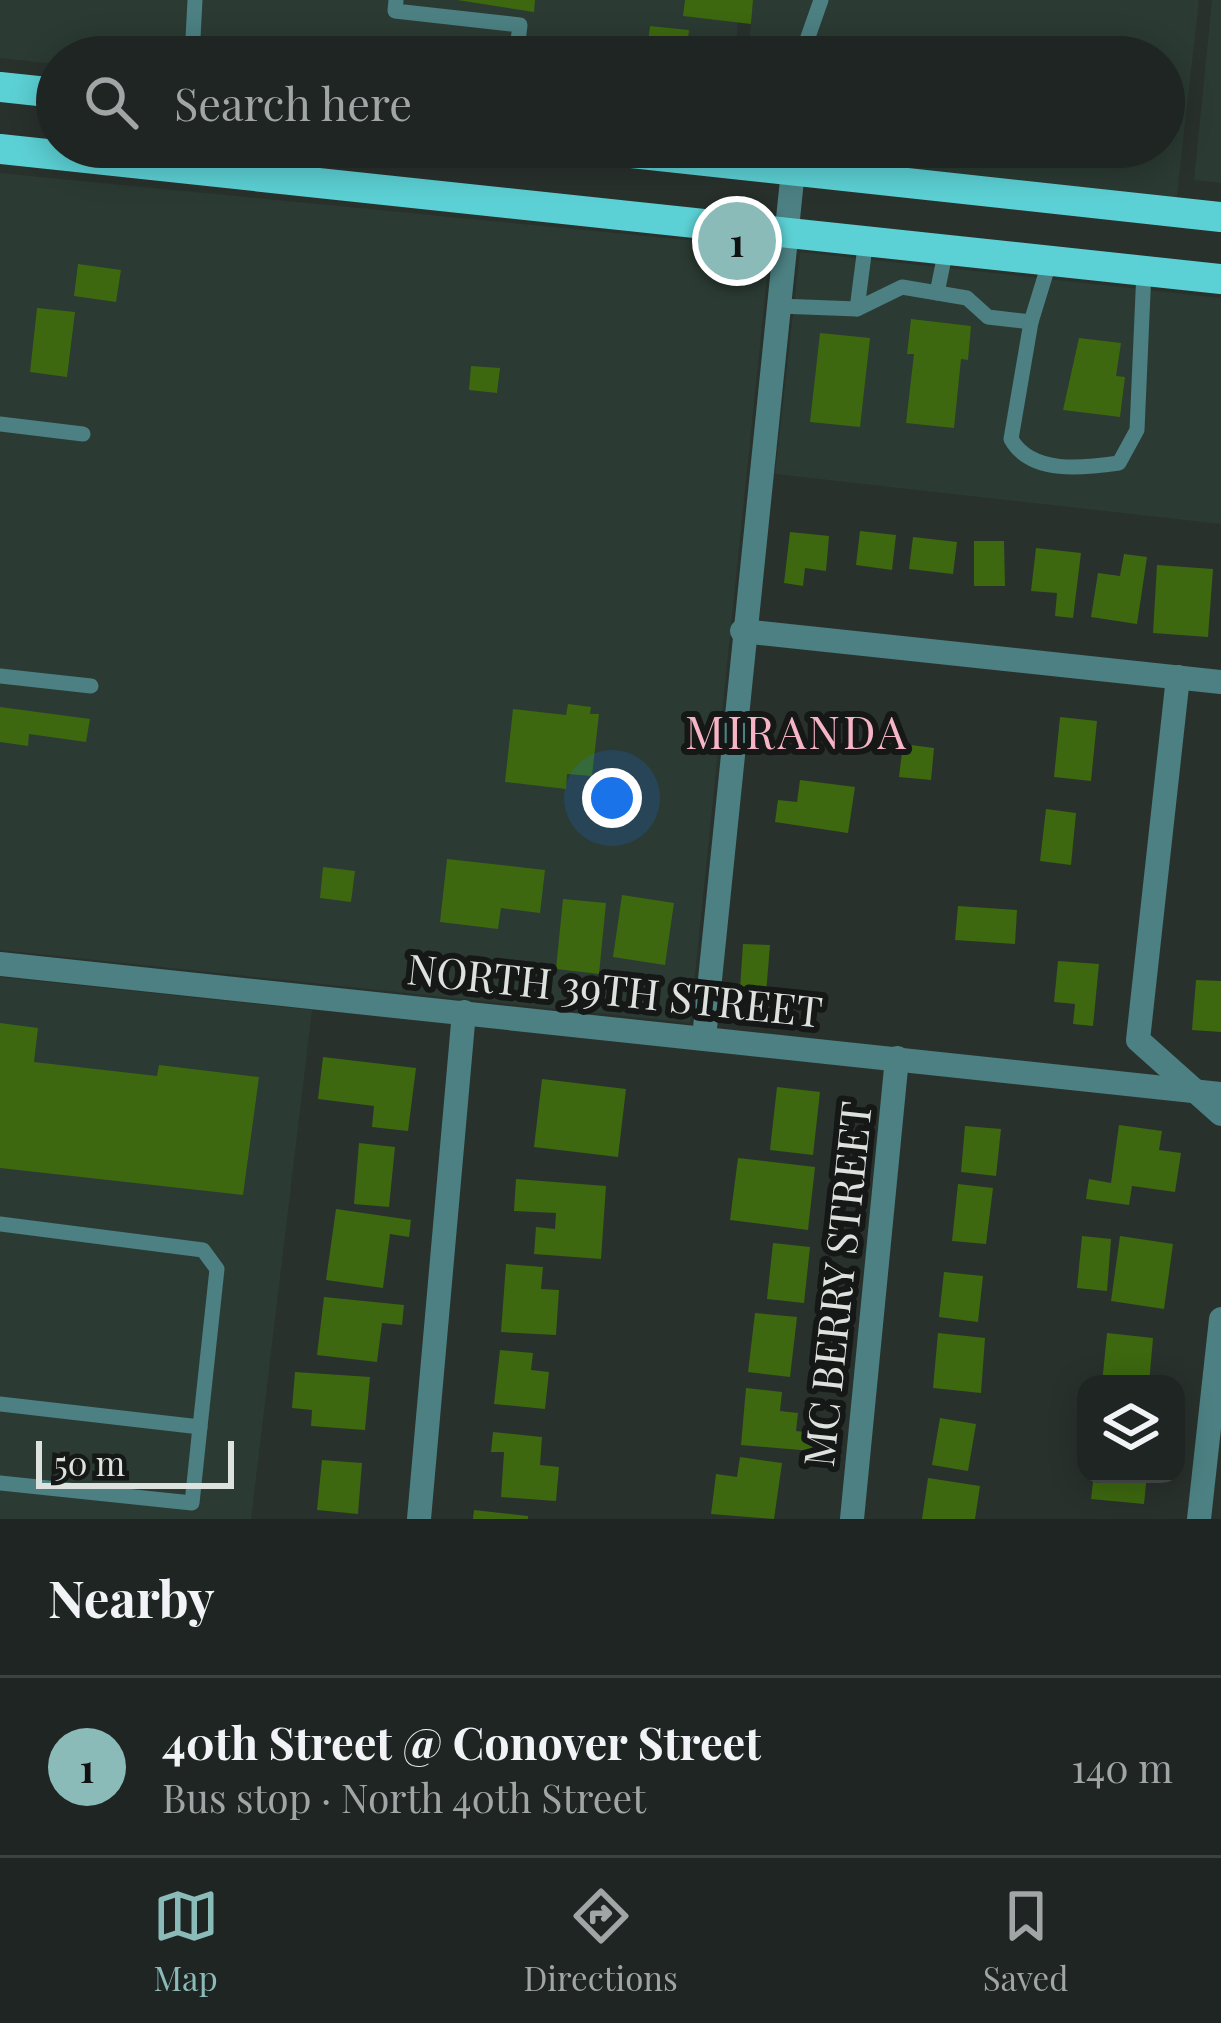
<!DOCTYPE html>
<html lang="en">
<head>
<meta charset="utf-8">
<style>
	:root { --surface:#1f2522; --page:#2c312f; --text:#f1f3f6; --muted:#a1a5a5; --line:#3c4240; --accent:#8bbbb9 }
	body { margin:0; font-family:"Playfair Display",serif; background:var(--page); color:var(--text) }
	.controls { position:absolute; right:36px; bottom:36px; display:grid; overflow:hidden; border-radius:24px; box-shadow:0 6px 30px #0003 }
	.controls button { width:108px; height:108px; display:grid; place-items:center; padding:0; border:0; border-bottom:3px solid var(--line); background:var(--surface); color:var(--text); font:60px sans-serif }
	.scale { position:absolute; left:36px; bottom:30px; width:198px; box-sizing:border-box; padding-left:12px; border:6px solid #dde2df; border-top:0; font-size:33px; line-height:42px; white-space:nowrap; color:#dde2df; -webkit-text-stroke:9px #151816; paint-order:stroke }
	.you { position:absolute; left:612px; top:798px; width:42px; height:42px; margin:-30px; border:9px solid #fff; border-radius:50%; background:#1a73e8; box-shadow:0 0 0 18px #1a73e833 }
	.badge { display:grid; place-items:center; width:78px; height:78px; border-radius:50%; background:var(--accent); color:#111; font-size:39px; font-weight:700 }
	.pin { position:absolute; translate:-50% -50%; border:6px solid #fff; box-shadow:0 3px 12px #0006 }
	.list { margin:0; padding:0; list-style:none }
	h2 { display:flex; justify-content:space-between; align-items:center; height:156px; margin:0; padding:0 48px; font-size:51px }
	h2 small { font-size:39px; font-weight:400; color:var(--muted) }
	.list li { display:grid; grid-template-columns:78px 1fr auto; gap:36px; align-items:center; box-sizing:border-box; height:180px; padding:0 48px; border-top:3px solid var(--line) }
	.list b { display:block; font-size:45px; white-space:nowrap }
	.list p { margin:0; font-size:39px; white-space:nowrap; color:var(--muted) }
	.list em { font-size:39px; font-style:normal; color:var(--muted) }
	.icon { flex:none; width:66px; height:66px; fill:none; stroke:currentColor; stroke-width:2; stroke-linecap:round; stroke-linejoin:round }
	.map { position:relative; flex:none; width:1221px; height:1519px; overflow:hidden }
	.search { position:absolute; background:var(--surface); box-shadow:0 6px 30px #0003; left:36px; right:36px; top:36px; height:132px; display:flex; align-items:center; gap:30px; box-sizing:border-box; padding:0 42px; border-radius:66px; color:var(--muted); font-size:45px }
	.sheet { height:336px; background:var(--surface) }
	nav { display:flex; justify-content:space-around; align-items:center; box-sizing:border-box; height:168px; border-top:3px solid var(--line); background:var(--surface); font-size:33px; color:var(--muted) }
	nav a { display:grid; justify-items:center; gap:6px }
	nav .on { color:var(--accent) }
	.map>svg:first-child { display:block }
	.built { fill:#2b3a33 }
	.building { fill:#3d680f }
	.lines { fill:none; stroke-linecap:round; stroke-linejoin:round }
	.service { stroke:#4c8082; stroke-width:15 }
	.minor { stroke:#4c8082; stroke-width:24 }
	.primary { stroke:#5cd1d5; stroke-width:30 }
	.labels { text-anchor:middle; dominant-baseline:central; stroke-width:12; stroke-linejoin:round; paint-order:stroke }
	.street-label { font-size:42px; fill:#dde2df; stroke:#151816 }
	.neighbourhood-label { font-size:45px; letter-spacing:3px; fill:#f7b4c6; stroke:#151816 }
</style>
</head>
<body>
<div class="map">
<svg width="1221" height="1519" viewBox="0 0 1221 1519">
	<rect width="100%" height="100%" fill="#29312d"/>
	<g class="built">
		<polygon points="0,0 740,0 735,57 57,57 57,64 0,58"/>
		<polygon points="753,0 1199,0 1175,212 739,164 741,147 1164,147 1164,57 748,57"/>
		<polygon points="1212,0 1221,0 1221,183 1194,180"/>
		<polygon points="0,173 770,248 690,1023 0,950"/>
		<polygon points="800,252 1221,298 1221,524 775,474"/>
		<polygon points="0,977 312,1010 251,1519 0,1519"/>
	</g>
	<g class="building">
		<polygon points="457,0 535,0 534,12"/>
		<polygon points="685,0 753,0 751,24 683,16"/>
		<polygon points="650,26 689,30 686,57 646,57"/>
		<polygon points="78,264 121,270 116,302 74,296"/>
		<polygon points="37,308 75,312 67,377 30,372"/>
		<polygon points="911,319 971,326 968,360 961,359 954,428 906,423 914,354 907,354"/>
		<polygon points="820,333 870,338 860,427 810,422"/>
		<polygon points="1079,338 1121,343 1116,376 1125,377 1120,417 1063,410"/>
		<polygon points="471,366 500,368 497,393 469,390"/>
		<polygon points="860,531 896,535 892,570 856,565"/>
		<polygon points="790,532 829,536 826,571 805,568 803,586 784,583"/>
		<polygon points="913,537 957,542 953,574 909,569"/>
		<polygon points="974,541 1004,541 1005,586 974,586"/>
		<polygon points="1036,548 1081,553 1073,618 1055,616 1057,593 1031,591"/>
		<polygon points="1124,554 1147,557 1137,624 1091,617 1098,573 1120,576"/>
		<polygon points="1157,565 1213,569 1208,637 1153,633"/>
		<polygon points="568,704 591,707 590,714 599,714 592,776 567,774 566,789 505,782 513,709 566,715"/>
		<polygon points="0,707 90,719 86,742 29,734 28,746 0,742"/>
		<polygon points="1060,717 1097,721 1091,781 1054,777"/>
		<polygon points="903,744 934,748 931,780 899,777"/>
		<polygon points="800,780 855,787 848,833 775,822 778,800 797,802"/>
		<polygon points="1046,809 1076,813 1071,865 1040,861"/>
		<polygon points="447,859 545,870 540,913 501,908 498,929 440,922"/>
		<polygon points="323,867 355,871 351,902 320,898"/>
		<polygon points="622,895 674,903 665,965 613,957"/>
		<polygon points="563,899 606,903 599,974 556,969"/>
		<polygon points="958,906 1017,910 1015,944 955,940"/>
		<polygon points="743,944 770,945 765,1006 739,1004"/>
		<polygon points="1058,961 1099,964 1093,1026 1073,1024 1075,1004 1054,1002"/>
		<polygon points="1196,980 1221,981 1221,1032 1192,1030"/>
		<polygon points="0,1023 38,1028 34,1062 157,1076 159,1065 259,1077 243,1195 0,1168"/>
		<polygon points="323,1057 416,1068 408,1131 372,1127 374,1106 318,1099"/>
		<polygon points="542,1079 626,1089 618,1157 534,1147"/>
		<polygon points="777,1087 820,1092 813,1155 770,1150"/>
		<polygon points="1119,1125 1162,1131 1159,1150 1181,1153 1175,1192 1132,1186 1129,1205 1086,1199 1089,1179 1111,1183"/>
		<polygon points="965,1126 1001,1129 996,1176 961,1172"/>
		<polygon points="359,1143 395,1147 389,1207 354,1204"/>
		<polygon points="738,1158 815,1167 808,1230 730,1220"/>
		<polygon points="516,1179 606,1186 601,1259 534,1254 536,1227 555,1229 556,1213 514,1211"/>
		<polygon points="958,1184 993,1188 986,1244 952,1241"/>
		<polygon points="336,1209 411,1220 409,1237 390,1234 383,1288 326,1280"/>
		<polygon points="1082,1236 1111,1239 1107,1291 1077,1288"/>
		<polygon points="1120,1236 1173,1244 1164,1309 1111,1301"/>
		<polygon points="773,1243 810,1247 804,1303 767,1299"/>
		<polygon points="506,1264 543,1267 541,1289 559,1290 556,1335 501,1332"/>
		<polygon points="944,1272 983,1276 978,1322 939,1317"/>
		<polygon points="324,1297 404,1305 402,1325 382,1323 377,1362 317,1355"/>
		<polygon points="755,1313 797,1317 790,1377 748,1372"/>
		<polygon points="938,1333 985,1338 981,1393 933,1388"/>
		<polygon points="1107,1333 1153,1338 1149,1384 1102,1384"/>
		<polygon points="500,1350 533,1353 531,1370 549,1372 545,1409 494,1404"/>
		<polygon points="295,1372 370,1377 365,1430 311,1426 312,1410 292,1408"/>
		<polygon points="746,1388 782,1392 780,1411 798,1413 796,1431 814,1433 812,1451 741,1445"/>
		<polygon points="940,1418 976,1424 968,1471 932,1465"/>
		<polygon points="493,1432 542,1437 540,1465 559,1467 556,1501 501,1497 504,1452 491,1452"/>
		<polygon points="740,1457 782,1463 774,1519 711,1514 716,1474 737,1477"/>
		<polygon points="322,1460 362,1463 358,1514 317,1510"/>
		<polygon points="1094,1474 1147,1474 1144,1504 1091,1499"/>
		<polygon points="928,1478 980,1486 975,1519 922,1519"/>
		<polygon points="474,1510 528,1516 528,1519 473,1519"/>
	</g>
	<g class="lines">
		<g class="service">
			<polyline points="396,0 395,11 520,25 516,57"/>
			<polyline points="192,57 195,0"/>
			<polyline points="801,57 821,0"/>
			<polyline points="937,293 946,249"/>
			<polyline points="779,306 857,309 866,239"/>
			<polyline points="857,309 902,287 967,298 988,317 1031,322 1050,260"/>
			<path d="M1031,322L1011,439C1031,475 1084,468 1119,463L1137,430L1144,270"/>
			<polyline points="0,424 83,434"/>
			<polyline points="0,676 91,686"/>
			<polyline points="0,1224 203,1250 217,1269 200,1427"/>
			<polyline points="0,1404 200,1427 192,1503 0,1483"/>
		</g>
		<g class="minor">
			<polyline points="742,631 1221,682"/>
			<polyline points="1178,677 1138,1040 1221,1114"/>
			<polyline points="0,964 1221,1094"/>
			<polyline points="704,1038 793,170"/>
			<polyline points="419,1519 464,1012"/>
			<polyline points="852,1519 897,1058"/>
			<polyline points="1199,1519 1221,1319"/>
		</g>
		<g class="primary">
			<polyline points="0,87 57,93"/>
			<polyline points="576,147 1221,217"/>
			<polyline points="0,149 1221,279"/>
		</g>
	</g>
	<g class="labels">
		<g class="street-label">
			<text transform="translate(615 989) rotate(6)">NORTH 39TH STREET</text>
			<text transform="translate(836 1284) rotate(-84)">MC BERRY STREET</text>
		</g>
		<g class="neighbourhood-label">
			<text x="797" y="730">MIRANDA</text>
		</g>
	</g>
</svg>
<div class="controls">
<button><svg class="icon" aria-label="layers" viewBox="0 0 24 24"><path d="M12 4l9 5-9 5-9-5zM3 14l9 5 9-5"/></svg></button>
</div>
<div class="scale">50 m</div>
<div class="you"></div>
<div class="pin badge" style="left:737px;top:241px">1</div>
<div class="search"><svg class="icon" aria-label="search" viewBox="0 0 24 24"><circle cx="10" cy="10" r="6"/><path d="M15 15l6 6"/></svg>Search here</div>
</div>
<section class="sheet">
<h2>Nearby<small></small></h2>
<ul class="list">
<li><span class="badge">1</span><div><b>40th Street @ Conover Street</b><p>Bus stop · North 40th Street</p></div><em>140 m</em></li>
</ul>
</section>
<nav>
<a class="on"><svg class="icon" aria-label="map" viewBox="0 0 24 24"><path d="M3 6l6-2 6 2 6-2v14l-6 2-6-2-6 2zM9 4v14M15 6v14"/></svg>Map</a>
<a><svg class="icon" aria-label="directions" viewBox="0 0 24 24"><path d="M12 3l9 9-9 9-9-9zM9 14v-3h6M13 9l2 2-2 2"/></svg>Directions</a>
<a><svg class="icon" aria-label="saved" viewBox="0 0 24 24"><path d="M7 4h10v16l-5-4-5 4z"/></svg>Saved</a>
</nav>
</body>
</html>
